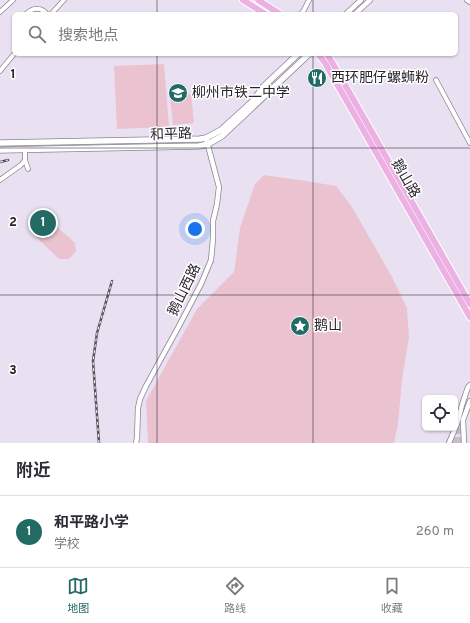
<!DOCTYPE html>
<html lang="zh">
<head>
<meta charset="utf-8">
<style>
	:root { --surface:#fff; --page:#f7f7f7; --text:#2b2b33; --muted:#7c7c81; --line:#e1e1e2; --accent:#216b64 }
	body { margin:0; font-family:Overpass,"Noto Sans SC",sans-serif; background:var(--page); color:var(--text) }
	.controls { position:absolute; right:12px; bottom:12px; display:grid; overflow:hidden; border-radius:6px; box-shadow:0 1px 3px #0004 }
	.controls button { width:36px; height:36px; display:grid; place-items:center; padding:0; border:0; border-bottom:1px solid var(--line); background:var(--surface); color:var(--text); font:20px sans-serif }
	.you { position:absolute; left:195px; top:229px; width:14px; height:14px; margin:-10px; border:3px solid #fff; border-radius:50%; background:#1a73e8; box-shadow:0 0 0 6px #1a73e833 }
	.badge { display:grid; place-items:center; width:26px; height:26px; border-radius:50%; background:var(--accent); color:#fff; font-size:13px; font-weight:700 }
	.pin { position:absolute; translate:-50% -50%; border:2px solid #fff; box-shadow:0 1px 4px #0006 }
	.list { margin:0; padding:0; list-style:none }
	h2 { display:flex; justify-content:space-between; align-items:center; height:52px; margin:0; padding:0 16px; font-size:17px }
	h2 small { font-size:13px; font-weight:400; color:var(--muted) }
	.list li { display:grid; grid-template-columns:26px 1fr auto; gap:12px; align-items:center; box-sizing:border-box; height:72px; padding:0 16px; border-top:1px solid var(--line) }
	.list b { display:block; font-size:15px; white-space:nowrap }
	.list p { margin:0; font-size:13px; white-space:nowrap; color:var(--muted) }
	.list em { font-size:13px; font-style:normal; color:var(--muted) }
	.icon { flex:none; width:22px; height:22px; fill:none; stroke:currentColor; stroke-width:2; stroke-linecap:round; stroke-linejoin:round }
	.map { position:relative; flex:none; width:470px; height:443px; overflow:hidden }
	.search { position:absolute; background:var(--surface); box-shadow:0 1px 3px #0004; left:12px; right:12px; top:12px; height:44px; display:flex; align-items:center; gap:10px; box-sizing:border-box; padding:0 14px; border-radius:6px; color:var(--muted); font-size:15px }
	.sheet { height:124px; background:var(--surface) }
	nav { display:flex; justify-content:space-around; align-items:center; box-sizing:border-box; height:56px; border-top:1px solid var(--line); background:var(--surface); font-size:11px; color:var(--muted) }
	nav a { display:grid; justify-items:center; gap:2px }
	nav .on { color:var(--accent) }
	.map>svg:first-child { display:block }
	.green { fill:#ebc2cf }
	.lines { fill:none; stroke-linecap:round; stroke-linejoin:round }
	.primary-tunnel { stroke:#c3bcca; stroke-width:6; stroke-dasharray:6 3; stroke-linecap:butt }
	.minor-casing { stroke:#8c8493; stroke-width:5.5 }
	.tertiary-casing { stroke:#8c8493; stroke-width:6 }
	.secondary-casing { stroke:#8c8493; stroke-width:7 }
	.primary-casing { stroke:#fff; stroke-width:8 }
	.minor { stroke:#fff; stroke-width:4 }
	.tertiary { stroke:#fff; stroke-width:4.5 }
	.secondary { stroke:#fff; stroke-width:5.5 }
	.primary { stroke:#ecb0e2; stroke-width:6 }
	.rail-casing { stroke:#58535c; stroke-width:2.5 }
	.rail { stroke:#fff; stroke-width:1; stroke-dasharray:3; stroke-linecap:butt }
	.grid { fill:none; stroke:#29262c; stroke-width:1; stroke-opacity:0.55 }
	.labels { text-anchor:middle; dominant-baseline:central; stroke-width:3; stroke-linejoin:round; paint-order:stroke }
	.poi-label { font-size:14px; fill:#29262c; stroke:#fff; text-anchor:start }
	.street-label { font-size:14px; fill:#29262c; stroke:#fff }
	.grid-label { font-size:13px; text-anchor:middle; font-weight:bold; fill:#29262c; stroke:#fff; stroke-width:3; stroke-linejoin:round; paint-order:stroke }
</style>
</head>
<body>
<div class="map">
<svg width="470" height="443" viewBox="0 0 470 443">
	<rect width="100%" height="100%" fill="#e9e1f2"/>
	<g class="green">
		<polygon points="164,64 169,127 117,129 114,66"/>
		<polygon points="191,94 194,123 173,125 170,97"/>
		<polygon points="264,175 306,181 336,186 352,207 392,277 407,308 409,337 402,380 398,424 394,443 148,443 146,401 197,309 234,272 240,228 255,184"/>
		<polygon points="45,216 75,243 76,251 69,259 59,259 30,231 32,220 38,217"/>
	</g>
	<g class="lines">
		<g class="primary-tunnel">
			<polyline points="454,443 457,424"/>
			<polyline points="460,443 462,425"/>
		</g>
		<g class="minor-casing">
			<g id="minor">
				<polyline points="0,12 13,0"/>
				<path d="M26,14C33,7 41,7 47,14"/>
				<polyline points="51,14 64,0"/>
				<polyline points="301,14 304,10 309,0"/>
				<polyline points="0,71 14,54"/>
				<polyline points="436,80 470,143"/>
				<polyline points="25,160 28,169"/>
				<polyline points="0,180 21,165 25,160 25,150"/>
			</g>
		</g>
		<g class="tertiary-casing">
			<g id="tertiary">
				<polyline points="467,0 470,2"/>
				<polyline points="346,14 361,0"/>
				<polyline points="355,14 370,0"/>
				<polyline points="136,443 137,438 138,408 140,399 146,386 179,326 201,284 211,260 213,239 213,221 217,204 219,187 206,138"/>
				<polyline points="449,443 457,424 462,405 468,387 470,385"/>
				<polyline points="464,443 463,420 470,401"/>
			</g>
		</g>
		<g class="secondary-casing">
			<g id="secondary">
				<polyline points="0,143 200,139 206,138 221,130 254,100 263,87 298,54"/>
				<polyline points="0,150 199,146 208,144 222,136 309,54"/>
			</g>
		</g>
		<g class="primary-casing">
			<g id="primary">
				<polyline points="243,0 265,14"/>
				<polyline points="258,0 280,14"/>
				<polyline points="318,54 325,63 470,317"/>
				<polyline points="327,54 336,69 470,304"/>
			</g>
		</g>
		<use href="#minor" class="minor"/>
		<use href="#tertiary" class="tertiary"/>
		<use href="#secondary" class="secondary"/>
		<use href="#primary" class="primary"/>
		<g class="rail-casing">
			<g id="rail">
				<polyline points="0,162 8,160"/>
				<polyline points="99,443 93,361 97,333 112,281"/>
			</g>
		</g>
		<use href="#rail" class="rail"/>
	</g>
	<path class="grid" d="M157,0V14M313,0V14M157,54V443M313,54V443M0,148H470M0,295H470"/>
	<defs>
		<g id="restaurant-disc" transform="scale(1)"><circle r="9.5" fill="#216b64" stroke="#fff"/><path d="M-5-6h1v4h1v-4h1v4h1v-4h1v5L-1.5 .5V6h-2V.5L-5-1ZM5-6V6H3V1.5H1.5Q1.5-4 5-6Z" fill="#fff"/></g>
		<g id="school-disc" transform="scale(1)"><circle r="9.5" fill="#216b64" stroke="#fff"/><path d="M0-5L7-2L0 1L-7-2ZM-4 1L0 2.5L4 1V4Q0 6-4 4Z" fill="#fff"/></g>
		<g id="sight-disc" transform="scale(1)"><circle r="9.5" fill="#216b64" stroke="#fff"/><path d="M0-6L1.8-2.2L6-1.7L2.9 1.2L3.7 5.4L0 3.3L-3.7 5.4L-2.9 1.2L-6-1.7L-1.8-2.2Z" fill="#fff"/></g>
	</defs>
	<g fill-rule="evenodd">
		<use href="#restaurant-disc" x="317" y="78"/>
		<use href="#school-disc" x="178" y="93"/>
		<use href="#sight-disc" x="300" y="326"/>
	</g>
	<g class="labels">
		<g class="poi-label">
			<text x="331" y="78">西环肥仔螺蛳粉</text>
			<text x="192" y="93">柳州市铁二中学</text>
			<text x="314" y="326">鹅山</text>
		</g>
		<g class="street-label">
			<text transform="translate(171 135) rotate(-2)">和平路</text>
			<text transform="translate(405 179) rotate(60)">鹅山路</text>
			<text transform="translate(185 290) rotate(-64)">鹅山西路</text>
		</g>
	</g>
	<g class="grid-label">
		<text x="13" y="78">1</text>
		<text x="13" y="226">2</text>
		<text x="13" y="374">3</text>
	</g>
</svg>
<div class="controls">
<button><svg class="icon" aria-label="locate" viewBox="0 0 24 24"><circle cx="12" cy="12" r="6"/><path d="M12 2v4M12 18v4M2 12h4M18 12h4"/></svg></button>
</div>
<div class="you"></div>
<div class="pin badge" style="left:43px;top:223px">1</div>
<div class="search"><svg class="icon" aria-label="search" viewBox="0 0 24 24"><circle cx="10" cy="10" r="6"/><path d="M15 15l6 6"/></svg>搜索地点</div>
</div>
<section class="sheet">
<h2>附近<small></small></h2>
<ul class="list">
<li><span class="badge">1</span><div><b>和平路小学</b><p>学校</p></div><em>260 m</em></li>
</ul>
</section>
<nav>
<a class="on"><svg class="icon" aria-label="map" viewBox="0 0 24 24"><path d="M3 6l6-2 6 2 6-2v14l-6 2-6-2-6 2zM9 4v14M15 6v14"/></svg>地图</a>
<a><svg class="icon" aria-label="directions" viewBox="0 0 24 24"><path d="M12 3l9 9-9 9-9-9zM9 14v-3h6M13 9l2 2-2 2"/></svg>路线</a>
<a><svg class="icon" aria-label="saved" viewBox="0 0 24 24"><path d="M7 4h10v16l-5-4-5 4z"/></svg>收藏</a>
</nav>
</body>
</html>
